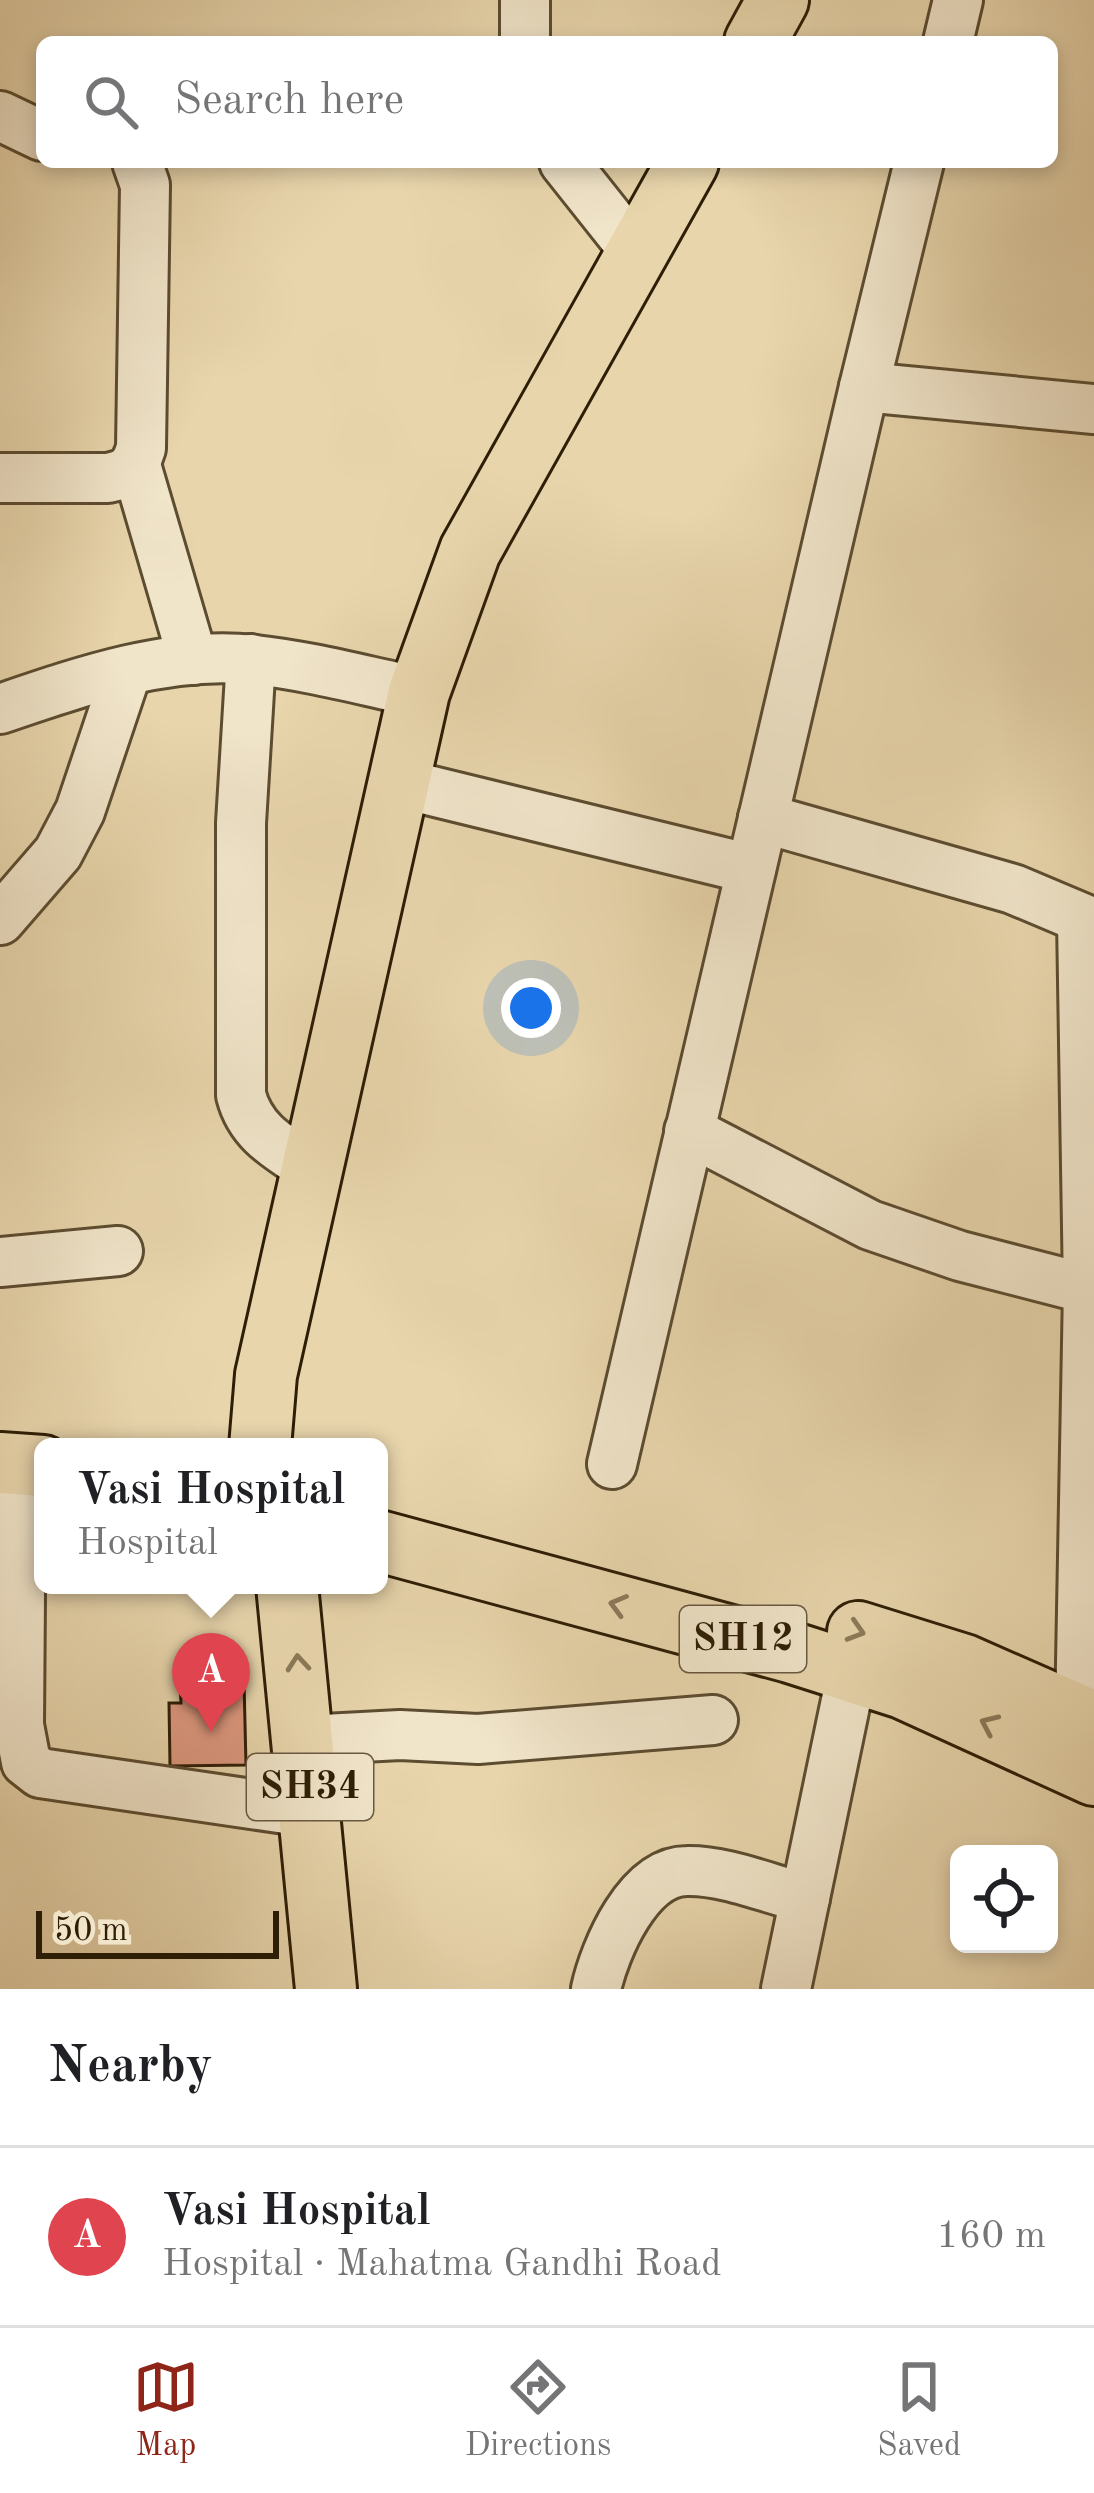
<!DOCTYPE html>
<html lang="en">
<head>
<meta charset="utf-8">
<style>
	:root { --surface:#fff; --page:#f6f6f6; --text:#202124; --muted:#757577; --line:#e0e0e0; --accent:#8f2418 }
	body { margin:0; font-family:"Old Standard TT",serif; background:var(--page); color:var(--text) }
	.controls { position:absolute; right:36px; bottom:36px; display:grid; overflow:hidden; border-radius:18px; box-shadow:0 6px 18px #0003 }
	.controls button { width:108px; height:108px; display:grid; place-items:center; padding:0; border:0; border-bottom:3px solid var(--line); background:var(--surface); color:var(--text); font:60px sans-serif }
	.scale { position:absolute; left:36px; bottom:30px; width:243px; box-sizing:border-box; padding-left:12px; border:6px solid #2e1e06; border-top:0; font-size:33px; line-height:42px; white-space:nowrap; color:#2e1e06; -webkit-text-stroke:9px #f0e4c9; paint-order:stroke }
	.you { position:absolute; left:531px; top:1008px; width:42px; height:42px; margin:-30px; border:9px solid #fff; border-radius:50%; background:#1a73e8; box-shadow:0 0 0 18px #1a73e833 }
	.badge { display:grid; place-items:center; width:78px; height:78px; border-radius:50%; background:var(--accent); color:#fff; font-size:39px; font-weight:700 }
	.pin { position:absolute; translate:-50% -99px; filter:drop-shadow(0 3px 6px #0008) }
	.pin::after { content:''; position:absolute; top:63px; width:42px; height:36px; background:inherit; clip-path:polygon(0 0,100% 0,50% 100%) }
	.popup { position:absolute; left:34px; top:1438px; width:354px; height:156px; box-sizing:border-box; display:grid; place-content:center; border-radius:18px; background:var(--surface); filter:drop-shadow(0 3px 9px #0005); font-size:39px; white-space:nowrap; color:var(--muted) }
	.popup b { font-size:45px; color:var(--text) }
	.popup::after { content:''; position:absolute; left:50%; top:100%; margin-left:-24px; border:24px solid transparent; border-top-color:var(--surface) }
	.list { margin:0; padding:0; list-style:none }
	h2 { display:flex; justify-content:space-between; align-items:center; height:156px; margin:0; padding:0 48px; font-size:51px }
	h2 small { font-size:39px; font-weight:400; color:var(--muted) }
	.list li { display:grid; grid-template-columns:78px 1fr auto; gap:36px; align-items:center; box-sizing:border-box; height:180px; padding:0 48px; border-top:3px solid var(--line) }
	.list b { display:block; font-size:45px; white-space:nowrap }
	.list p { margin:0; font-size:39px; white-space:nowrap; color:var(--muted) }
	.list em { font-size:39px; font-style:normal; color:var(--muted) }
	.icon { flex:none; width:66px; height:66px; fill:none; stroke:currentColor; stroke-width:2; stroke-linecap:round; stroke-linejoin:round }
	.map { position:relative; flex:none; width:1094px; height:1989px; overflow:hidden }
	.search { position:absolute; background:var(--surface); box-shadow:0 6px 18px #0003; left:36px; right:36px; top:36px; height:132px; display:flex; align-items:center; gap:30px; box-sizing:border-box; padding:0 42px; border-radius:18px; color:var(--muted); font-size:45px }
	.sheet { height:336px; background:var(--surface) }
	nav { display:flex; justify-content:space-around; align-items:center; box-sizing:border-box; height:168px; border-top:3px solid var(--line); background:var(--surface); font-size:33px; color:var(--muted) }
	nav a { display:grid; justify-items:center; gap:6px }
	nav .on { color:var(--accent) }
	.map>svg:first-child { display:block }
	.building { fill:#dd987f; stroke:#2e1e06; stroke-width:3 }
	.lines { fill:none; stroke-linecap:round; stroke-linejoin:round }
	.minor-casing { stroke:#5c4c30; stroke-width:54 }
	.major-casing { stroke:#2e1e06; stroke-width:66 }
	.minor { stroke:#f0e4c9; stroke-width:48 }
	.major { stroke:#e8d5ac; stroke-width:60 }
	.oneway { stroke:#8b7a59 }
	.labels { text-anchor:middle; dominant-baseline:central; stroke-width:12; stroke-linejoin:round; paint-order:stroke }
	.shield { fill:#f0e4c9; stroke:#685940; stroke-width:3 }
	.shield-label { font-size:39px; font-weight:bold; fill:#2e1e06 }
</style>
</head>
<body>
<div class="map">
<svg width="1094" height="1989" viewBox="0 0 1094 1989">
	<rect width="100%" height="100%" fill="#e8d5ac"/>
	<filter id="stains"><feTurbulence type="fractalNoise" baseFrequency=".00167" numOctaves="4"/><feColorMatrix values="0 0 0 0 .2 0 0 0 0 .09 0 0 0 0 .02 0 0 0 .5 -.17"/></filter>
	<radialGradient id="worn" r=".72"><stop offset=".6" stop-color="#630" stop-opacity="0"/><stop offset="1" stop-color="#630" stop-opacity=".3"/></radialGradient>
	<polygon class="building" points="244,1682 246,1765 170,1766 169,1703 181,1703 180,1684"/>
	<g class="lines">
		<g class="minor-casing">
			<g id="minor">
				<polyline points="525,42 525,0"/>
				<polyline points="948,42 958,0"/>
				<polyline points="0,116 42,136"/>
				<polyline points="564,162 637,254"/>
				<polyline points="919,162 864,387 1094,409"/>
				<polyline points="136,465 193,660"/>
				<path d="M0,478H108C129,474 135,468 141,448L145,185L137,162"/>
				<path d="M251,659L241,823V1095C251,1134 281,1148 312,1169"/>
				<path d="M0,709C79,682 170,650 255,660C310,666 365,681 419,692"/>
				<polyline points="399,783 751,869"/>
				<polyline points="763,818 1013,889 1094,923"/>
				<polyline points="0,920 58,853 80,811 127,671"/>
				<polyline points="689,1131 870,1225 960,1256 1088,1289"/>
				<polyline points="0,1262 118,1251"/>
				<polyline points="612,1464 864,387"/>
				<polyline points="21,1465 19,1725 26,1762 40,1773 313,1813"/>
				<polyline points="1080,1717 1088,1289 1082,919"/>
				<polyline points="305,1740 400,1735 478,1739 713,1720"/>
				<path d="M596,1989C605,1949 638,1871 687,1871C724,1870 769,1889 805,1898"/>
				<polyline points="786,1989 852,1672"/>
			</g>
		</g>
		<g class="major-casing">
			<g id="major">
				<polyline points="755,42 778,0"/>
				<polyline points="260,1447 266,1375 419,692 470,551 688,162"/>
				<polyline points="0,1463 43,1466"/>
				<polyline points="379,1541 790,1652 903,1688 1094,1775"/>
				<polyline points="287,1585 326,1989"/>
				<polyline points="858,1632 964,1665 1094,1722"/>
			</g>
		</g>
		<use href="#minor" class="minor"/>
		<use href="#major" class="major"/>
	</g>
	<defs><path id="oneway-chevron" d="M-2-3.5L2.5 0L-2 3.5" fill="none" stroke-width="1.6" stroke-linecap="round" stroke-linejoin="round" transform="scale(3)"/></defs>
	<g class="oneway">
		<use href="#oneway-chevron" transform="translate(618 1605) rotate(-165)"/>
		<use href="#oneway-chevron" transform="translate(856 1631) rotate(17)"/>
		<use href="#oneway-chevron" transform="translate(298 1663) rotate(-95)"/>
		<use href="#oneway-chevron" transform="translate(989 1724) rotate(-156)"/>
	</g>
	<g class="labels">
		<g class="shield">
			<rect x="680" y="1606" width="126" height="66" rx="9"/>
			<rect x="247" y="1754" width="126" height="66" rx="9"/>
		</g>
		<g class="shield-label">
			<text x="743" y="1639">SH12</text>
			<text x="310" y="1787">SH34</text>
		</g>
	</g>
	<rect width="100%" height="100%" filter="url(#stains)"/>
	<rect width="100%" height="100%" fill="url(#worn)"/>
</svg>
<div class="controls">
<button><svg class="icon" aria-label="locate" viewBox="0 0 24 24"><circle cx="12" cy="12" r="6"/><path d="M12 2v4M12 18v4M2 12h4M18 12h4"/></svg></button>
</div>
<div class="scale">50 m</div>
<div class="you"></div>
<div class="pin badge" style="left:211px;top:1732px;background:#e0444e">A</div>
<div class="popup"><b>Vasi Hospital</b>Hospital</div>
<div class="search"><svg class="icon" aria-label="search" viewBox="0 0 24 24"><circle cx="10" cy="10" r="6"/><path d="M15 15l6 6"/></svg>Search here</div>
</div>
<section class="sheet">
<h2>Nearby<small></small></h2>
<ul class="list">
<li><span class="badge" style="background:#e0444e">A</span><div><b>Vasi Hospital</b><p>Hospital · Mahatma Gandhi Road</p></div><em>160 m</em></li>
</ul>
</section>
<nav>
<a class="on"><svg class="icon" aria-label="map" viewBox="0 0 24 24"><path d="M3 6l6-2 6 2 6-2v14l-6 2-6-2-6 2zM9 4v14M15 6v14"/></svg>Map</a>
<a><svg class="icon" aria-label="directions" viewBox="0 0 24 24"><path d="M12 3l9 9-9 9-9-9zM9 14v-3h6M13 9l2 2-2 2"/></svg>Directions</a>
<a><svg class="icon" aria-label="saved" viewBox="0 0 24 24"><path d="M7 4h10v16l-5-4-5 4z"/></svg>Saved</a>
</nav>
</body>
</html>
